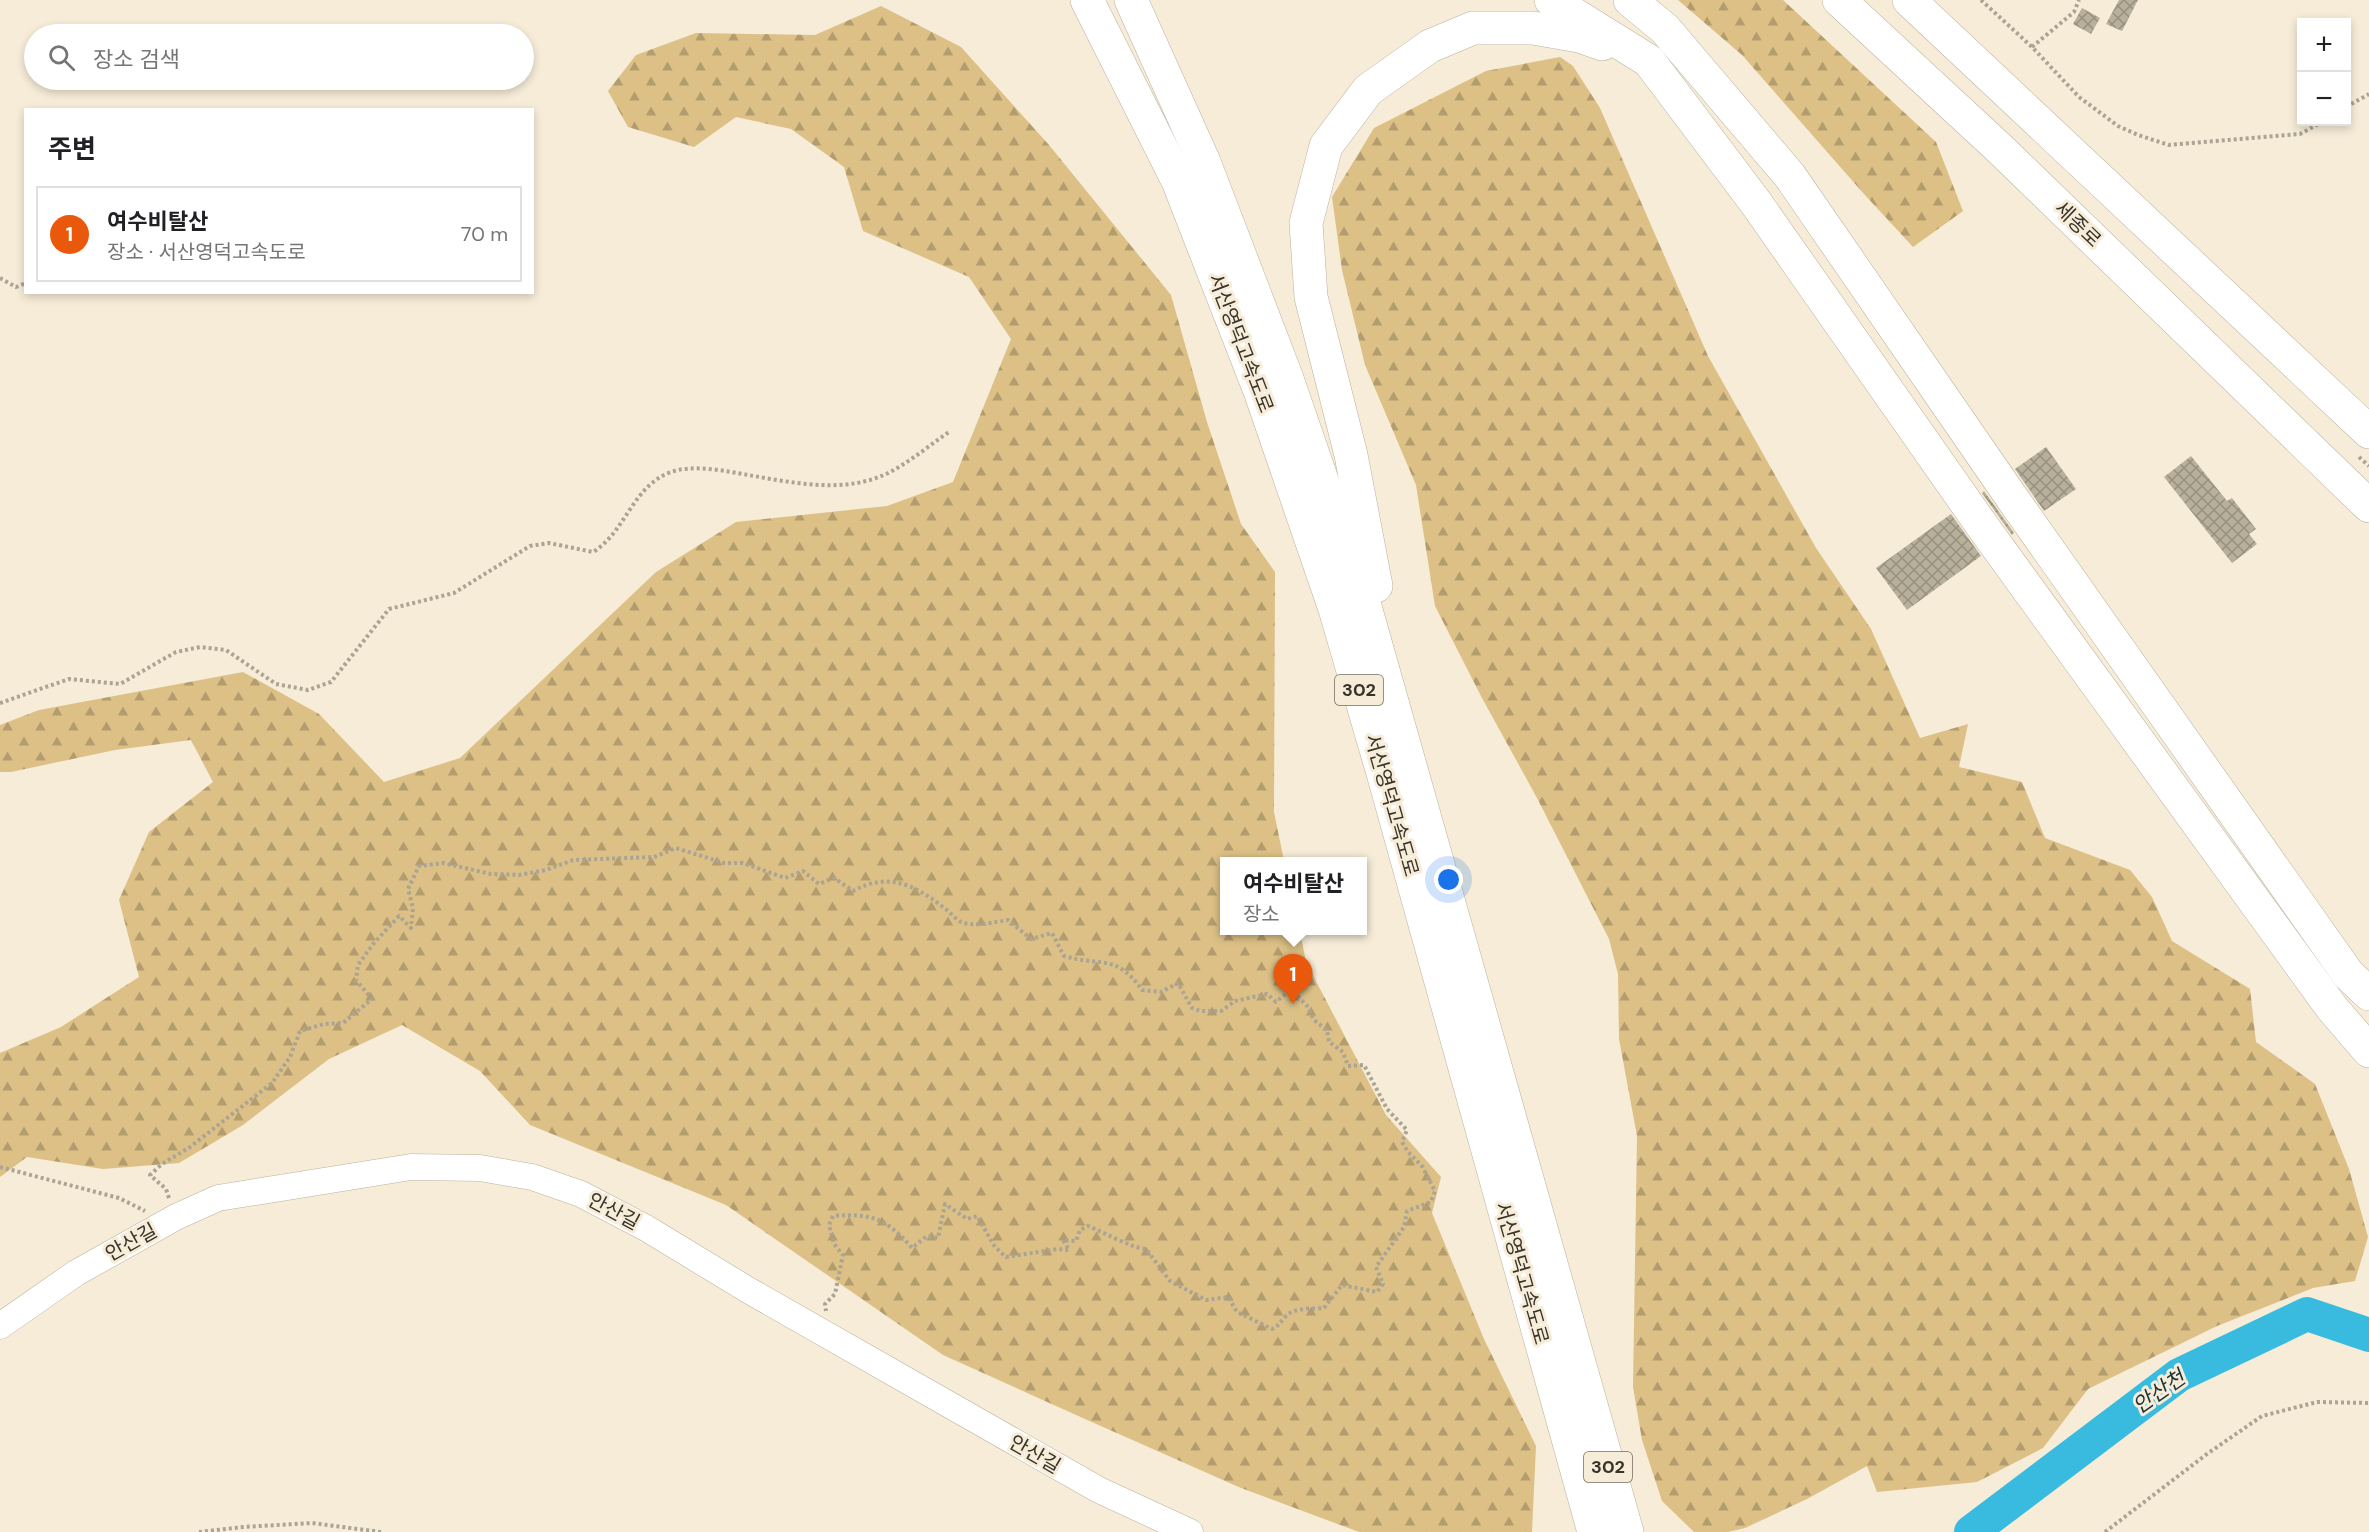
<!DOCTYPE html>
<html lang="ko">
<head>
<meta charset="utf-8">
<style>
	:root { --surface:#fff; --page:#f2f2f2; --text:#202124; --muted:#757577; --line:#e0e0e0; --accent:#ea580c }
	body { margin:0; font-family:"DM Sans","Noto Sans KR",sans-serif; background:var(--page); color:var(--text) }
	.controls { position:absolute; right:18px; top:18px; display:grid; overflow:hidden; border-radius:0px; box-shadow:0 3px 9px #0003 }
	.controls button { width:54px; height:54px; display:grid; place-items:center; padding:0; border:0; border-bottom:2px solid var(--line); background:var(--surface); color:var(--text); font:30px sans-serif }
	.you { position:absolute; left:1449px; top:880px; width:21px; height:21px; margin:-15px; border:4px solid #fff; border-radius:50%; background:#1a73e8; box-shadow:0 0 0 9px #1a73e833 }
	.badge { display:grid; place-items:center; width:39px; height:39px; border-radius:50%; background:var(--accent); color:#fff; font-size:20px; font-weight:700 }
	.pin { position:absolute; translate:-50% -50px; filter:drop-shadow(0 2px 3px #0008) }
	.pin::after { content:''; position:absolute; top:32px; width:21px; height:18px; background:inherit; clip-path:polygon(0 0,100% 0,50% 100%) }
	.popup { position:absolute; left:1220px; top:857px; width:147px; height:78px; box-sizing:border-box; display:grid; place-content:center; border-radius:0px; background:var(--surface); filter:drop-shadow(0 2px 4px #0005); font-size:20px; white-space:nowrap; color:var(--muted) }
	.popup b { font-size:22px; color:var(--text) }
	.popup::after { content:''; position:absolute; left:50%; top:100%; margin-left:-12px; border:12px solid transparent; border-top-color:var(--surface) }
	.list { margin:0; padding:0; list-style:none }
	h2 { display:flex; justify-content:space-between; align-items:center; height:78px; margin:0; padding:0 24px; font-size:26px }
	h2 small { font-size:20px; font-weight:400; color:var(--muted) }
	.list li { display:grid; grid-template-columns:39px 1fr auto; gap:18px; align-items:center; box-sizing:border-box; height:96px; margin:0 12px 12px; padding:0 12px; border:2px solid var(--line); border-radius:0px }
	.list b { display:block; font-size:22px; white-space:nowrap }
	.list p { margin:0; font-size:20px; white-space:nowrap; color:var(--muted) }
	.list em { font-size:20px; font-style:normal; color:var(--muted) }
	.icon { flex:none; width:33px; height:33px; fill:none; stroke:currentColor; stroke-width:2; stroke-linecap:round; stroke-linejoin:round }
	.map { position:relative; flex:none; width:2369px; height:1532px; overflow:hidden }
	.search { position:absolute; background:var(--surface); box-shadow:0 3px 9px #0003; left:24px; top:24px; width:510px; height:66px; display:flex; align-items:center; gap:15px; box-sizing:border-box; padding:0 21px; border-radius:33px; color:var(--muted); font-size:22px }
	.panel { position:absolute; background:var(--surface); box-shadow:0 3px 9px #0003; left:24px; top:108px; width:510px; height:186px; border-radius:0px }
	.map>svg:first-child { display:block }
	.forest { fill:url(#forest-firs) }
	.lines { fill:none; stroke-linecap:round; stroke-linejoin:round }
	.river { stroke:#39bbdf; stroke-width:34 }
	.building { fill:url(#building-cross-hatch) }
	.minor-casing { stroke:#bbb19d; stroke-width:27 }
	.highway-casing { stroke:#bbb19d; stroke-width:34 }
	.path { stroke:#aba494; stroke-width:4; stroke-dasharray:3 3; stroke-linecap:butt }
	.minor { stroke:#fff; stroke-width:26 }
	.highway { stroke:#fff; stroke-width:33 }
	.labels { text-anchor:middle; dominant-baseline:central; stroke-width:6; stroke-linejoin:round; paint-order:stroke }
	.shield { fill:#f6ecd8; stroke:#716b60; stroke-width:1.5 }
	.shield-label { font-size:18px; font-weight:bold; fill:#38342c }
	.street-label { font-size:20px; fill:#38342c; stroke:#f6ecd8 }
	.water-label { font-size:21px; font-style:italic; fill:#1c3239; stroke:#f6ecd8 }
</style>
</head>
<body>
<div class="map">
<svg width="2369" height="1532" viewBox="0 0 2369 1532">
	<defs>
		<pattern id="forest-firs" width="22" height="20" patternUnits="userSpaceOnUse" patternTransform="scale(1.5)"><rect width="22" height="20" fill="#dcc086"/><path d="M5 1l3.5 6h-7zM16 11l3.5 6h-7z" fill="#b39d6e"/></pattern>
		<pattern id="building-cross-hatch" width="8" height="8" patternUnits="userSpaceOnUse" patternTransform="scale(1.5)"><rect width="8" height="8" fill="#b9b09c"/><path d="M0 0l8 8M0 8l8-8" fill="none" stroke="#97907f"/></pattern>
	</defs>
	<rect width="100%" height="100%" fill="#f6ecd8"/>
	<g class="forest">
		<polygon points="1678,0 1783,0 1936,142 1963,211 1913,247 1864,194 1742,55"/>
		<polygon points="881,6 961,47 1049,145 1171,295 1207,422 1241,524 1275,572 1274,812 1284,861 1224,862 1224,930 1300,931 1306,962 1386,1115 1441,1177 1432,1213 1484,1339 1536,1446 1532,1532 1359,1532 1241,1488 1085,1419 943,1355 726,1205 530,1125 480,1071 402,1025 329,1059 243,1125 179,1163 103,1169 27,1157 0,1177 0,1053 61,1027 139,977 119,900 149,832 213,782 191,740 115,750 11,772 0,772 0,725 39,710 243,672 319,714 384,782 460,758 656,572 736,522 887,506 953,482 1011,339 969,277 863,231 844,167 791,129 736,117 694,147 628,127 608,91 636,55 696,33 815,35"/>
		<polygon points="1560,57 1573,66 1600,108 1708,356 1816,548 1871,629 1920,738 1968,724 1959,767 2022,782 2045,838 2130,870 2152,897 2172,941 2250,989 2256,1042 2315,1084 2349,1169 2368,1237 2355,1281 2313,1288 2217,1326 2088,1389 2043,1448 1977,1482 1877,1492 1867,1466 1807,1499 1745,1528 1728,1532 1694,1532 1662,1501 1642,1440 1633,1387 1637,1136 1619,1039 1618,974 1609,939 1537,798 1482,698 1435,606 1416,485 1365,365 1342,270 1332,197 1374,128 1486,71"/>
	</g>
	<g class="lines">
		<polyline class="river" points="1971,1532 2179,1375 2307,1314 2369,1335"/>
	</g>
	<g class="building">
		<polygon points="2119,0 2138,0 2122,31 2106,24"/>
		<polygon points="2082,8 2100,18 2091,34 2073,24"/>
		<polygon points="2046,447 2076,489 2044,511 2015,469"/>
		<polygon points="2191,456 2227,501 2232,498 2256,529 2249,534 2257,544 2232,563 2164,477"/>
		<polygon points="1984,491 2014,533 2012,535 1982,493"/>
		<polygon points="1951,514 1981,556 1907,610 1876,568"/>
	</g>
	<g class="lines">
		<g class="minor-casing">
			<polyline id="minor" points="0,1326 76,1273 176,1217 218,1198 411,1167 480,1168 532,1177 581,1194 646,1228 748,1290 1099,1490 1190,1532"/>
		</g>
		<g class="highway-casing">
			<g id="highway">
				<polyline points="1087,0 1178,181 1260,391 1335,609 1383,773 1594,1532"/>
				<polyline points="1131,0 1204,162 1286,376 1362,596 1627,1532"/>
				<polyline points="1551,0 1649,61 1756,203 1983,527 2332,1008 2369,1051"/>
				<polyline points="1630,0 1665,29 1790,176 2012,498 2348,974 2369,994"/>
				<polyline points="1839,0 1998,147 2369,506"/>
				<polyline points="1909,0 2369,432"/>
				<polyline points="1376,586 1351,455 1311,297 1306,223 1326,146 1368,90 1430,46 1473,28 1533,28 1579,36 1602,44"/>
			</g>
		</g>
		<g class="path">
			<polyline points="1981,0 2032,47 2079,97 2118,126 2138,135 2169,145 2300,134 2322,122"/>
			<polyline points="2032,47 2074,12 2079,0"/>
			<polyline points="2346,107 2369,94"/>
			<polyline points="0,278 16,287 26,283"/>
			<polyline points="2359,457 2369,466"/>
			<path d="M0,703L69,679L120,684L176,652L200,647L226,650L276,684L308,690L331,682L389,609L454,593L530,546L549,543L593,552C626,532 632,486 671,472C693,464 726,471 748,475C795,483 848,495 892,471C912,460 930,445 949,432"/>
			<polyline points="0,1167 119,1198 145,1211"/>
			<path d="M169,1198L166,1189L150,1175L162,1164L190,1147L272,1083L290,1057L300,1031L324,1024L343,1023L372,999L356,980L358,965L374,943L399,916L411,928L413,908L408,889L419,866L443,863L491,874L519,875L546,870L573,860L654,857L676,848L724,863H743L785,878L803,871L819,884L834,878L853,891C888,872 913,884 943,907C949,911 955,919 961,922C971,927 997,922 1008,920L1031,939L1052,933L1064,956C1101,967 1116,953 1142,990L1161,992L1178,983L1192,1008L1200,1011H1221L1235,1001L1267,994L1276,1002L1288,992H1294L1308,1007L1314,1020L1327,1030L1329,1042L1343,1052L1348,1066L1364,1065L1387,1109L1407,1130L1402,1142L1408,1152L1422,1166L1435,1191L1431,1202L1407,1211L1404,1227L1376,1267L1383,1284L1377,1292L1342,1285L1324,1308C1313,1309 1295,1307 1286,1316C1281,1321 1279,1326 1272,1329L1237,1312L1228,1297L1206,1300L1170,1281L1146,1249C1132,1248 1103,1232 1088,1226L1080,1230L1076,1241L1063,1240L1069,1250L1058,1249L1006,1257L995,1247L977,1216L967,1219L945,1204L938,1238L927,1236L912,1248C886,1218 872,1213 833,1216L829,1225L834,1244L843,1255L835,1294L825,1304L826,1311"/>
			<polyline points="199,1532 243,1527 312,1523 381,1532"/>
			<polyline points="2105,1532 2207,1454 2262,1416 2317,1402 2369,1403"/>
		</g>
		<use href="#minor" class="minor"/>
		<use href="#highway" class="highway"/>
	</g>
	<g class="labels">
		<g class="shield">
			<rect x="1335" y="675" width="48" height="30" rx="4.5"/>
			<rect x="1584" y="1452" width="48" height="30" rx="4.5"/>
		</g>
		<g class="shield-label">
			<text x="1359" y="690">302</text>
			<text x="1608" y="1467">302</text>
		</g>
		<g class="street-label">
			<text transform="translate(2078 224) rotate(44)">세종로</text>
			<text transform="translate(1241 343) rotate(69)">서산영덕고속도로</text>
			<text transform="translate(1392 805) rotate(74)">서산영덕고속도로</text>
			<text transform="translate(614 1211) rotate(28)">안산길</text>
			<text transform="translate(131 1242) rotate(-29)">안산길</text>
			<text transform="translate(1522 1273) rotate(74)">서산영덕고속도로</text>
			<text transform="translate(1035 1454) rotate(30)">안산길</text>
		</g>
		<g class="water-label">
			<text transform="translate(2159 1392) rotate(-35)">안산천</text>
		</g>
	</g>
</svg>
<div class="controls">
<button>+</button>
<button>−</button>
</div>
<div class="you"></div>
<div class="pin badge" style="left:1293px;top:1004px">1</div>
<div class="popup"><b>여수비탈산</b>장소</div>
<div class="search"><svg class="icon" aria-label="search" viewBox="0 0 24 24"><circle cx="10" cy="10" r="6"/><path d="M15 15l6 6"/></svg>장소 검색</div>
<section class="panel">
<h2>주변<small></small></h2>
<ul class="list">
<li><span class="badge">1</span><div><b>여수비탈산</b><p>장소 · 서산영덕고속도로</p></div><em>70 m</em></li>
</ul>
</section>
</div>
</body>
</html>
